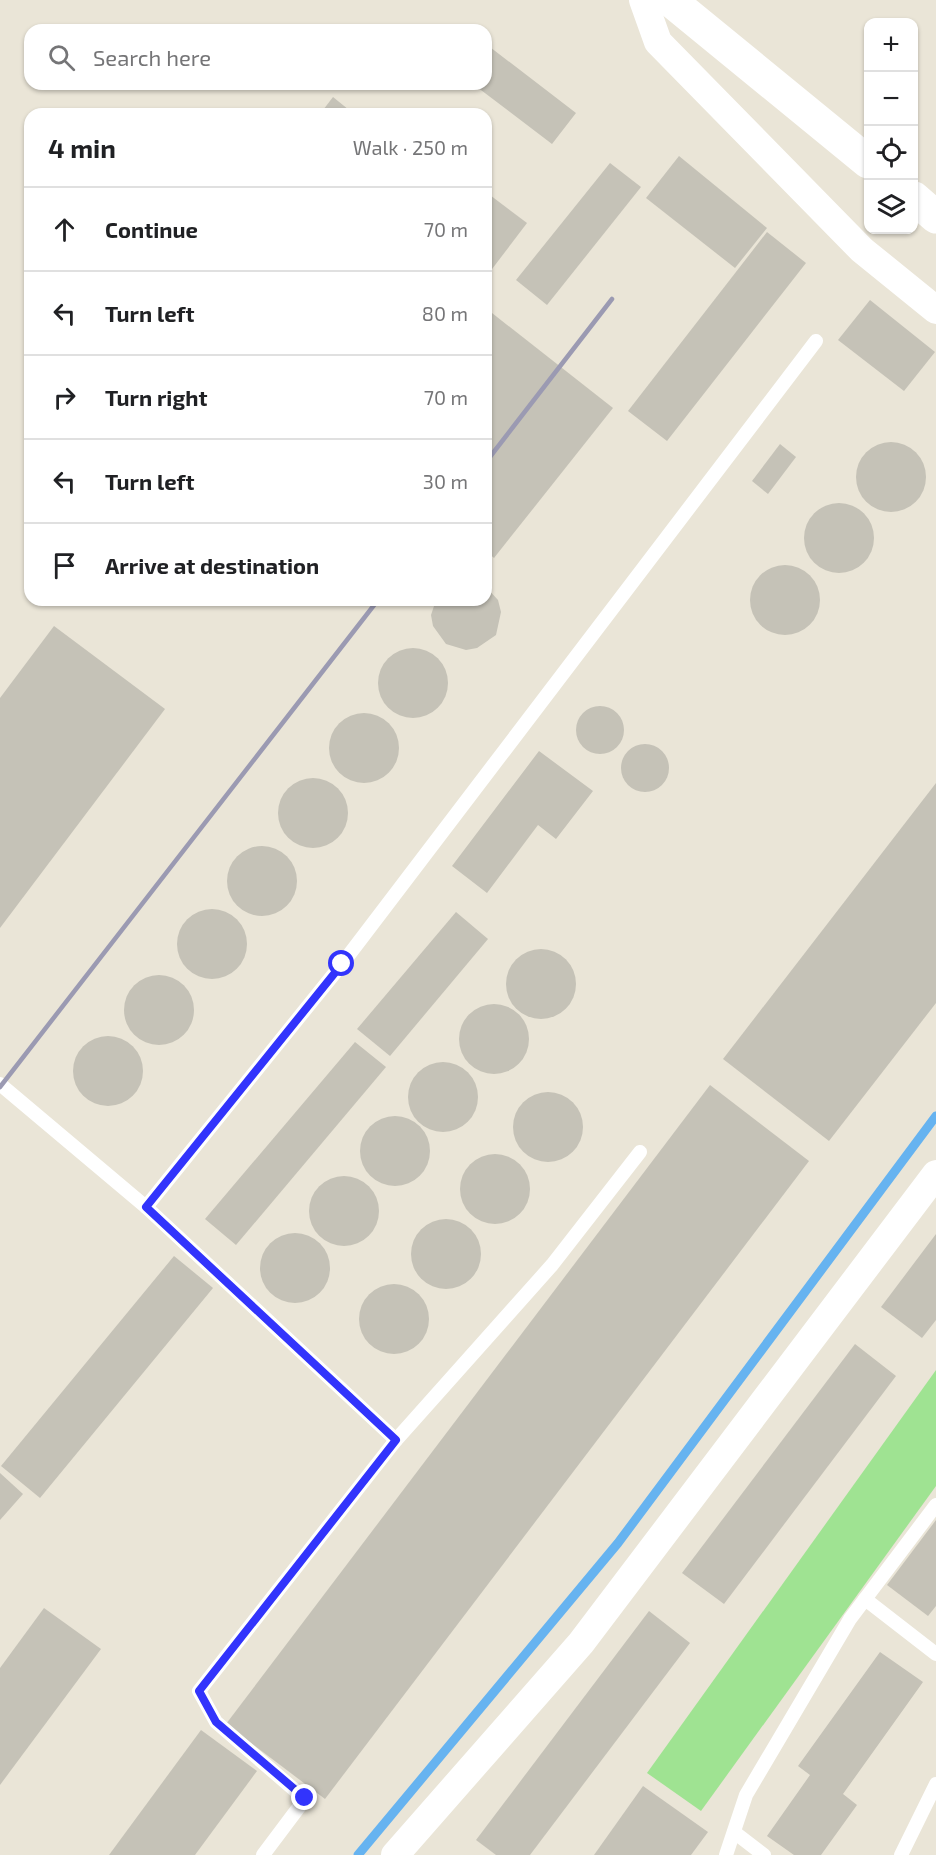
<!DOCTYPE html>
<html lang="en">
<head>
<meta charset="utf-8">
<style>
	:root { --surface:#fff; --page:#f6f6f6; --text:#202124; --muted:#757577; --line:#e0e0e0 }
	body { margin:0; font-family:"Exo 2",sans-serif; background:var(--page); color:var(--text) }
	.controls { position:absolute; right:18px; top:18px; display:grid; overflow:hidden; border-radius:12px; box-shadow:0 2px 4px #0004 }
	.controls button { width:54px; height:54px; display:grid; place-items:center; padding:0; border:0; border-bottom:2px solid var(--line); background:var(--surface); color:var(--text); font:30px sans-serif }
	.stop { position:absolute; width:18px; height:18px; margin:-14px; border:4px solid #3234fc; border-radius:50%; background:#fff }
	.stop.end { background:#3234fc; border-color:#fff; box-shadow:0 2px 6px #0008 }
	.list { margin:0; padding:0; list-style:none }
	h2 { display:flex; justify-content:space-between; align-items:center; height:78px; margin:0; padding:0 24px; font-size:26px }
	h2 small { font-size:20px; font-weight:400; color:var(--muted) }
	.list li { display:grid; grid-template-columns:39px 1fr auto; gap:18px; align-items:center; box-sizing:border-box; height:84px; padding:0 24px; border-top:2px solid var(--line) }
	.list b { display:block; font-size:22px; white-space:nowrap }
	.list em { font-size:20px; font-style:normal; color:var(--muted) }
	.icon { flex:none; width:33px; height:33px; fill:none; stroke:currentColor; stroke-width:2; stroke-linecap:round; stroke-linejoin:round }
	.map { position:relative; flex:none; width:936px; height:1855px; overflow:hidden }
	.search { position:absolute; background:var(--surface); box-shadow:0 2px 4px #0004; left:24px; top:24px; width:468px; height:66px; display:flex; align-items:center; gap:15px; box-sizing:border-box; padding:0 21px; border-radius:18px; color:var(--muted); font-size:22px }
	.panel { position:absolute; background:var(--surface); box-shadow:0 2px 4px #0004; left:24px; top:108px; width:468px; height:498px; border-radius:18px }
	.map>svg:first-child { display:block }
	.green { fill:#9fe392 }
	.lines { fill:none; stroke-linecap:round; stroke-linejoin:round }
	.stream { stroke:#66b3f0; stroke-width:9 }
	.building { fill:#c5c2b7 }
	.service { stroke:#fff; stroke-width:14 }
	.minor { stroke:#fff; stroke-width:28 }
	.secondary { stroke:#fff; stroke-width:33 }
	.rail { stroke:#9b9ab2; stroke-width:4.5 }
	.route { stroke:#3234fc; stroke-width:8 }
</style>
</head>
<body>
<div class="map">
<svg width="936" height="1855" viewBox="0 0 936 1855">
	<rect width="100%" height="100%" fill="#eae5d7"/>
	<polygon class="green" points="936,1370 936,1486 701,1811 647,1773"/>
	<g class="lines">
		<polyline class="stream" points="358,1855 618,1543 936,1116"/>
	</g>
	<g class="building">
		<polygon points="486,44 576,113 552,144 473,84 486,84"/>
		<polygon points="333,97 354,114 320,114"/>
		<polygon points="679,156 767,228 735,268 646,198"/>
		<polygon points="610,163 641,187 547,305 516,280"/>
		<polygon points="486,192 527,223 486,277"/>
		<polygon points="767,232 806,263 667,441 628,411"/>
		<polygon points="870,300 935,352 904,391 838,340"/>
		<polygon points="492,313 613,408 494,558 486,551 486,320"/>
		<circle cx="891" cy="477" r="35"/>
		<polygon points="780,444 796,457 768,494 752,481"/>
		<circle cx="839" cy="538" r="35"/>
		<circle cx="785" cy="600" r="35"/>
		<polygon points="486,587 498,600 501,612 496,635 477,648 466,650 446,644 433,626 431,615 436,600 486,600"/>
		<polygon points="54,626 165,709 0,928 0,698"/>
		<circle cx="413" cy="683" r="35"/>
		<circle cx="600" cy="730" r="24"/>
		<circle cx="364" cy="748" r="35"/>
		<circle cx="645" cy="768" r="24"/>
		<polygon points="539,751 593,791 556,839 538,825 487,893 452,866"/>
		<circle cx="313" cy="813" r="35"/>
		<polygon points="936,783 936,1003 829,1141 723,1059"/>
		<circle cx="262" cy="881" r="35"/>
		<circle cx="212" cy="944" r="35"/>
		<polygon points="456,912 488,939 390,1056 357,1029"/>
		<circle cx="541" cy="984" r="35"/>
		<circle cx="159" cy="1010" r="35"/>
		<circle cx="494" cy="1039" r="35"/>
		<circle cx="108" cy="1071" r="35"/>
		<polygon points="355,1042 386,1067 236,1245 205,1219"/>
		<circle cx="443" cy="1097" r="35"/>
		<polygon points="710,1085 809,1161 325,1799 226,1724"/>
		<circle cx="548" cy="1127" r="35"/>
		<circle cx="395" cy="1151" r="35"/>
		<circle cx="495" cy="1189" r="35"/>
		<circle cx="344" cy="1211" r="35"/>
		<circle cx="446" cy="1254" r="35"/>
		<circle cx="295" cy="1268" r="35"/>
		<polygon points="936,1234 936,1320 922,1338 881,1307"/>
		<polygon points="174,1256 213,1288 40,1498 1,1466"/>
		<circle cx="394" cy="1319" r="35"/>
		<polygon points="855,1344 896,1376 724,1604 682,1573"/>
		<polygon points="0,1473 23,1494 0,1520"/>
		<polygon points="936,1520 936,1606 928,1616 887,1585"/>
		<polygon points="44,1608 101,1649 0,1785 0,1668"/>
		<polygon points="649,1611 690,1643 530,1855 496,1855 476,1840"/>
		<polygon points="880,1652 923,1682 843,1794 857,1805 821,1855 794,1855 767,1836 810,1775 798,1766"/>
		<polygon points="201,1730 257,1771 195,1855 109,1855"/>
		<polygon points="643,1786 708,1832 691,1855 594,1855"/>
	</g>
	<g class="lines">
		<g class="service">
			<polyline points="0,1084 146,1207 396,1440 199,1691 216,1722 305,1799 263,1855"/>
			<polyline points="146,1207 342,964 816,341"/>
			<polyline points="396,1440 552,1265 640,1152"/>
			<polyline points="865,1599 936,1654"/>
			<polyline points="734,1832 764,1855"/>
			<polyline points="726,1855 746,1795 850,1619 936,1505"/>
			<polyline points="901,1855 936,1784"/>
		</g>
		<g class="minor">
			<polyline points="643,0 658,42 862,250 936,310"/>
			<polyline points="395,1855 581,1643 936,1174"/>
		</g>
		<g class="secondary">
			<polyline points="670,0 868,162"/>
			<polyline points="914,198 936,217"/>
		</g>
		<g class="rail">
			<polyline points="486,462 612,299"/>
			<polyline points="0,1087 378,600"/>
		</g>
	</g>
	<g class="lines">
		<polyline class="route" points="305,1798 216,1722 199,1691 396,1440 146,1207 342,964"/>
	</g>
</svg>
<div class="controls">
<button>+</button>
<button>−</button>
<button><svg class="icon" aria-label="locate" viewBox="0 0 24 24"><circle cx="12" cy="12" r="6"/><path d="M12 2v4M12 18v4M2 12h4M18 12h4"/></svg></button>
<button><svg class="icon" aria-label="layers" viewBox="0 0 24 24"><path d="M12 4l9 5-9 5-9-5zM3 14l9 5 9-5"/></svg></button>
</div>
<div class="stop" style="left:342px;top:964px"></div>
<div class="stop end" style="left:305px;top:1798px"></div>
<div class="search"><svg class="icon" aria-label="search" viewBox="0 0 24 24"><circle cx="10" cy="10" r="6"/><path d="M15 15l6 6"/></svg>Search here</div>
<section class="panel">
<h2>4 min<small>Walk · 250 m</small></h2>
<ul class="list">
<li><svg class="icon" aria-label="ahead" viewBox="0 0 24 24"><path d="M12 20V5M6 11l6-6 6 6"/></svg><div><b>Continue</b></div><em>70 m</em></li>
<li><svg class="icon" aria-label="left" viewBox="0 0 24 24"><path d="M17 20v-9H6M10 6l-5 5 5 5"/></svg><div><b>Turn left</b></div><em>80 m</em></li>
<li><svg class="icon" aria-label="right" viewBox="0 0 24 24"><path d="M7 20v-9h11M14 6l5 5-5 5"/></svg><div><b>Turn right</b></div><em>70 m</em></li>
<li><svg class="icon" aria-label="left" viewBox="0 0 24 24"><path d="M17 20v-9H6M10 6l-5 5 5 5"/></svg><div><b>Turn left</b></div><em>30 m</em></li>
<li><svg class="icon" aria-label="arrive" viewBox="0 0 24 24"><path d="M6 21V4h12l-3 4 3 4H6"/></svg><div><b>Arrive at destination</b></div></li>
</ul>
</section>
</div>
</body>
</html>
